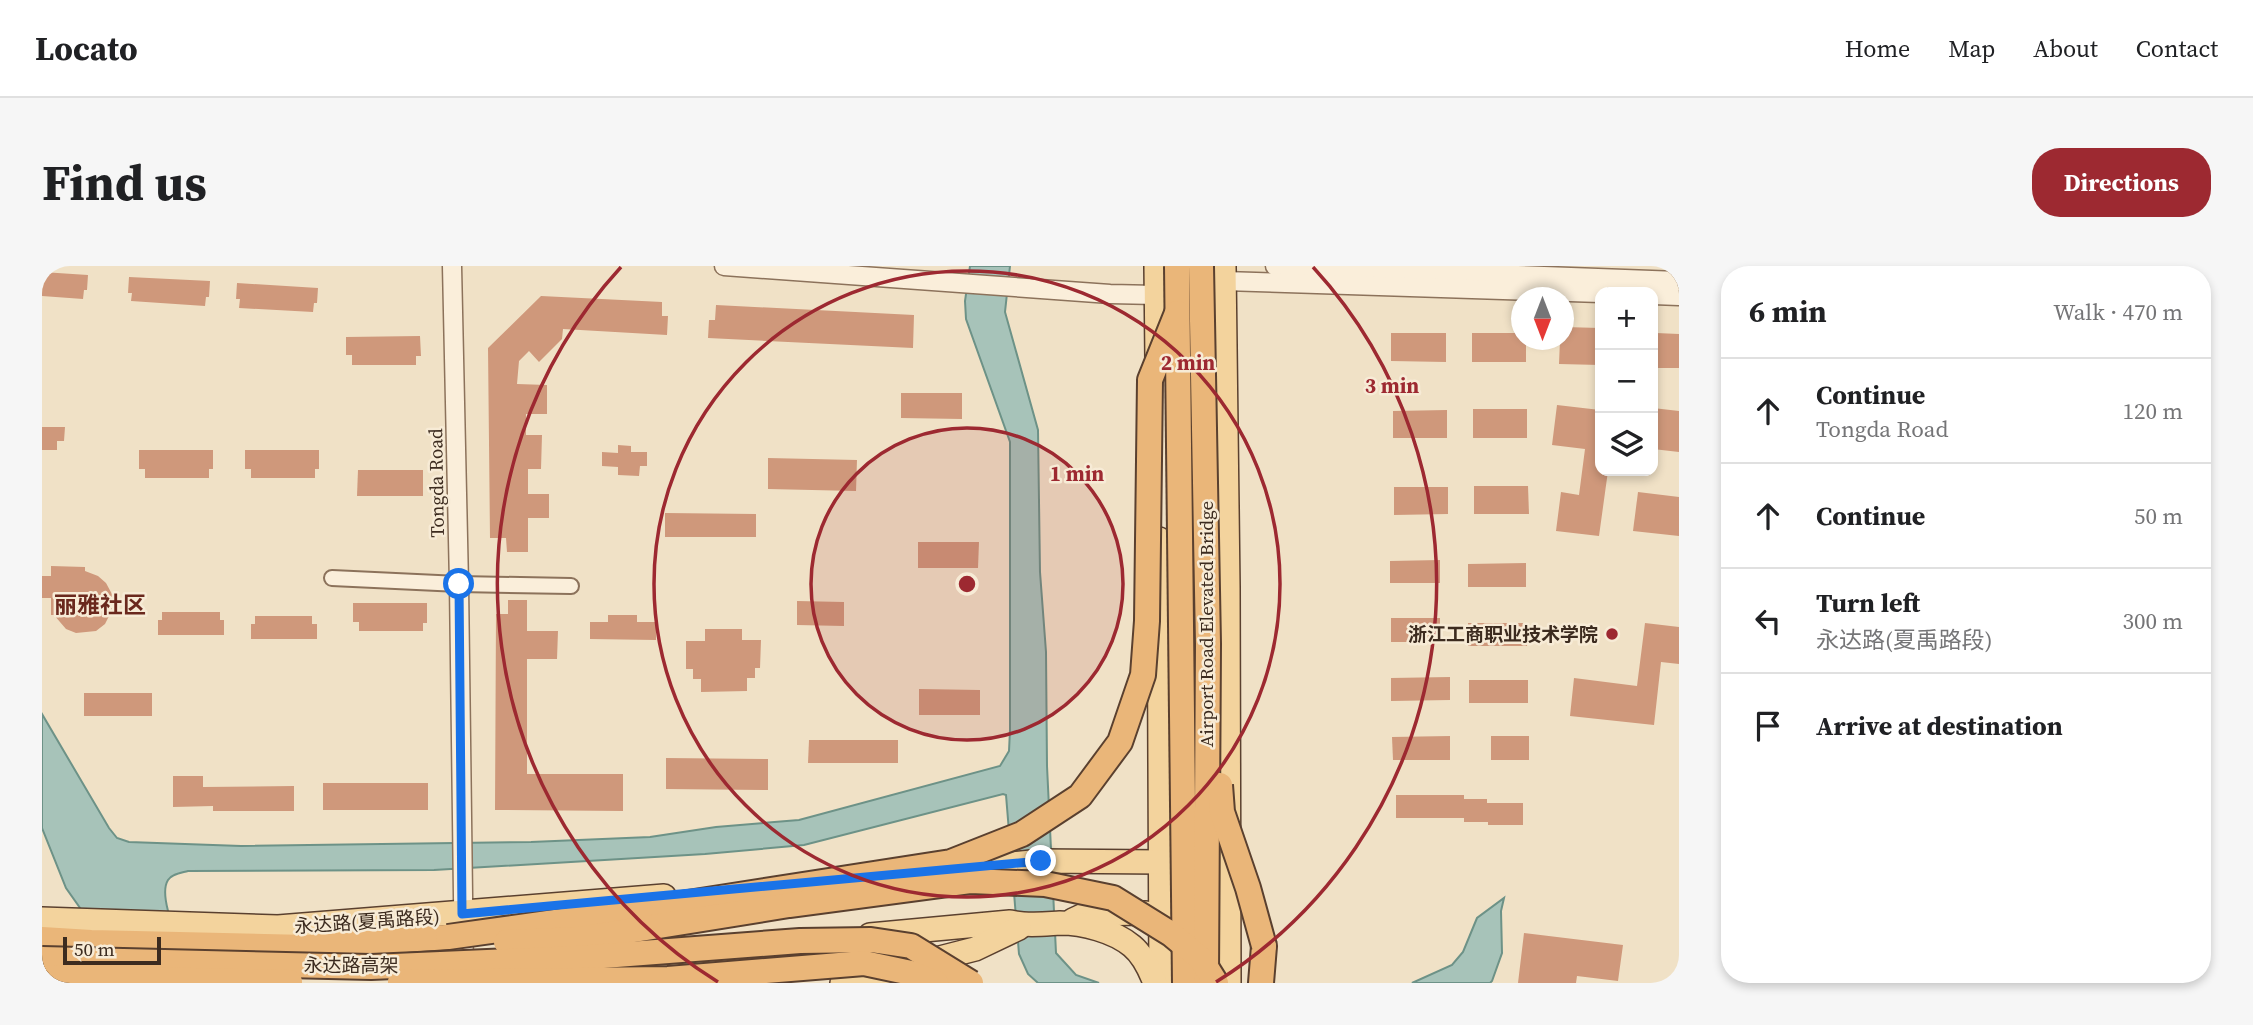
<!DOCTYPE html>
<html lang="en">
<head>
<meta charset="utf-8">
<style>
	:root { --surface:#fff; --page:#f6f6f6; --text:#202124; --muted:#757577; --line:#e0e0e0; --accent:#9d2931 }
	body { margin:0; font-family:"Source Serif 4","Noto Sans SC",serif; background:var(--page); color:var(--text) }
	.controls { position:absolute; right:21px; top:21px; display:grid; overflow:hidden; border-radius:14px; box-shadow:0 4px 10px #0003 }
	.controls button { width:63px; height:63px; display:grid; place-items:center; padding:0; border:0; border-bottom:2px solid var(--line); background:var(--surface); color:var(--text); font:35px sans-serif }
	.compass { position:absolute; left:1469px; top:21px; width:63px; height:63px; border-radius:50%; background:var(--surface); box-shadow:0 4px 10px #0003; rotate:180deg }
	.scale { position:absolute; left:21px; bottom:18px; width:98px; box-sizing:border-box; padding-left:7px; border:4px solid #3c2b1f; border-top:0; font-size:19px; line-height:24px; white-space:nowrap; color:#3c2b1f; -webkit-text-stroke:5px #f7ebd6; paint-order:stroke }
	.stop { position:absolute; width:21px; height:21px; margin:-16px; border:5px solid #1a73e8; border-radius:50%; background:#fff }
	.stop.end { background:#1a73e8; border-color:#fff; box-shadow:0 2px 7px #0008 }
	.list { margin:0; padding:0; list-style:none }
	h2 { display:flex; justify-content:space-between; align-items:center; height:91px; margin:0; padding:0 28px; font-size:30px }
	h2 small { font-size:23px; font-weight:400; color:var(--muted) }
	.list li { display:grid; grid-template-columns:46px 1fr auto; gap:21px; align-items:center; box-sizing:border-box; height:105px; padding:0 28px; border-top:2px solid var(--line) }
	.list b { display:block; font-size:26px; white-space:nowrap }
	.list p { margin:0; font-size:23px; white-space:nowrap; color:var(--muted) }
	.list em { font-size:23px; font-style:normal; color:var(--muted) }
	.icon { flex:none; width:38px; height:38px; fill:none; stroke:currentColor; stroke-width:2; stroke-linecap:round; stroke-linejoin:round }
	.map { position:relative; flex:none; width:1637px; height:717px; overflow:hidden; border-radius:28px }
	header { display:flex; align-items:center; gap:42px; box-sizing:border-box; height:98px; padding:0 35px; background:var(--surface); border-bottom:2px solid var(--line) }
	header strong { font-size:33px }
	nav { display:flex; gap:38px; margin-inline-start:auto; font-size:24px }
	.intro { display:flex; align-items:center; justify-content:space-between; box-sizing:border-box; height:168px; padding:0 42px }
	h1 { margin:0; font-size:49px }
	.button { padding:18px 32px; border-radius:28px; background:var(--accent); color:#fff; font-size:24px; font-weight:700 }
	main { display:flex; gap:42px; padding:0 42px }
	aside { flex:1; background:var(--surface); border-radius:28px; box-shadow:0 4px 10px #0003 }
	.map>svg:first-child { display:block }
	.water { fill:#a7c3b9; stroke:#6d9287; stroke-width:2 }
	.building { fill:#cf987b }
	.lines { fill:none; stroke-linecap:round; stroke-linejoin:round }
	.minor-casing { stroke:#8c725b; stroke-width:18 }
	.tertiary-casing { stroke:#8c725b; stroke-width:21 }
	.primary-casing { stroke:#5a402f; stroke-width:26 }
	.trunk-casing { stroke:#5a402f; stroke-width:28 }
	.minor { stroke:#faeeda; stroke-width:14 }
	.tertiary { stroke:#faeeda; stroke-width:18 }
	.primary { stroke:#f3d39d; stroke-width:23 }
	.trunk { stroke:#eab679; stroke-width:24 }
	.trunk-bridge-casing { stroke:#5a402f; stroke-width:28; stroke-linecap:butt }
	.trunk-bridge { stroke:#eab679; stroke-width:24 }
	.route { stroke:#1a73e8; stroke-width:9 }
	.ring { fill:none; stroke:#9d2931; stroke-width:3.5 }
	.poi-dot { fill:#9d2931; stroke:#f7ebd6; stroke-width:2.5 }
	.labels { text-anchor:middle; dominant-baseline:central; stroke-width:5; stroke-linejoin:round; paint-order:stroke }
	.street-label { font-size:19px; fill:#3c2b1f; stroke:#f7ebd6 }
	.poi-label { font-size:19px; font-weight:bold; fill:#3c2b1f; stroke:#f7ebd6; text-anchor:end }
	.quarter-label { font-size:23px; font-weight:bold; fill:#6a281d; stroke:#f7ebd6 }
	.centre { fill:#9d2931; stroke:#f7ebd6; stroke-width:3.5 }
	.ring-label { font-size:21px; text-anchor:middle; font-weight:bold; fill:#9d2931; stroke:#f7ebd6; stroke-width:5; stroke-linejoin:round; paint-order:stroke }
</style>
</head>
<body>
<header>
<strong>Locato</strong>
<nav><a>Home</a><a>Map</a><a>About</a><a>Contact</a></nav>
</header>
<div class="intro"><h1>Find us</h1><a class="button">Directions</a></div>
<main>
<div class="map">
<svg width="1637" height="717" viewBox="0 0 1637 717">
	<rect width="100%" height="100%" fill="#f0e1c6"/>
	<g class="water">
		<path d="M928,0H968L963,46L996,164L998,306L1004,386L1005,500L1014,687L1034,709L1057,717H996L986,708L977,688L964,529L961,528L762,579L663,588L392,604L146,605C139,607 130,608 126,614C116,630 135,670 141,686L91,717L24,622L0,562V448L67,562L75,572L87,576L199,580L489,576L608,571L674,561L757,554L958,500L967,485L968,464V176L924,53L923,35Z"/>
		<polygon points="1462,632 1459,645 1460,687 1450,715 1448,717 1370,717 1410,699 1421,686 1435,652"/>
	</g>
	<g class="building">
		<polygon points="0,6 46,9 45,24 42,24 41,33 0,30"/>
		<polygon points="87,11 168,15 167,31 164,31 163,40 89,35 90,27 86,27"/>
		<polygon points="195,17 276,22 275,37 272,37 271,46 197,42 198,33 194,33"/>
		<polygon points="499,30 620,36 620,50 626,50 625,69 521,63 520,73 497,96 487,85 477,95 475,118 505,119 505,148 484,148 484,169 500,169 499,203 486,203 486,228 507,228 507,252 486,252 486,286 465,286 464,272 448,272 446,82"/>
		<polygon points="674,39 872,49 871,82 666,72 667,54 673,54"/>
		<polygon points="1522,61 1558,62 1558,99 1517,98 1518,74 1522,74"/>
		<polygon points="1349,67 1404,67 1404,96 1349,95"/>
		<polygon points="1430,67 1480,67 1480,74 1484,74 1484,96 1430,96"/>
		<polygon points="1614,67 1637,68 1637,102 1614,102"/>
		<polygon points="378,70 379,90 374,90 374,99 310,99 310,89 304,89 304,71"/>
		<polygon points="859,127 920,127 920,153 859,152"/>
		<polygon points="1515,139 1558,144 1558,205 1566,205 1557,270 1514,265 1519,226 1537,229 1543,183 1510,179"/>
		<polygon points="1611,142 1637,145 1637,186 1611,183"/>
		<rect x="1431" y="143" width="54" height="29"/>
		<polygon points="1405,144 1405,172 1351,172 1351,145"/>
		<polygon points="0,161 23,161 22,175 15,175 15,184 0,184"/>
		<polygon points="576,179 589,180 589,186 605,186 605,200 598,200 597,210 576,209 576,201 560,200 560,186 576,187"/>
		<polygon points="97,184 171,184 171,203 167,203 167,212 103,212 103,203 97,203"/>
		<polygon points="203,184 277,184 277,203 273,203 273,212 209,212 209,203 203,203"/>
		<polygon points="726,192 815,194 814,225 726,223"/>
		<polygon points="316,204 381,204 381,230 315,230"/>
		<polygon points="1432,220 1486,220 1487,248 1432,248"/>
		<polygon points="1352,221 1406,221 1406,248 1352,249"/>
		<polygon points="1596,226 1637,231 1637,270 1591,265"/>
		<polygon points="623,247 714,248 714,271 623,271"/>
		<polygon points="876,276 937,276 936,302 876,302"/>
		<polygon points="1398,294 1398,317 1348,317 1348,295"/>
		<polygon points="1484,297 1484,321 1426,321 1426,298"/>
		<polygon points="9,300 43,301 43,305 56,310 64,317 71,330 71,342 63,358 54,365 34,367 24,363 12,349 9,349 9,332 0,332 0,310 9,310"/>
		<polygon points="466,334 485,334 485,365 516,365 515,393 485,393 485,508 581,508 581,545 453,544 454,348 466,348"/>
		<polygon points="755,335 802,336 802,360 755,359"/>
		<polygon points="311,337 385,337 385,357 381,357 381,365 317,365 317,356 311,356"/>
		<polygon points="120,346 178,346 178,354 182,354 182,369 116,369 116,354 120,354"/>
		<polygon points="566,349 595,349 595,356 614,356 614,374 548,373 548,356 566,356"/>
		<polygon points="213,350 270,350 270,358 275,358 275,373 209,373 209,358 213,358"/>
		<rect x="1349" y="352" width="49" height="24"/>
		<rect x="1426" y="357" width="59" height="23"/>
		<polygon points="1603,357 1637,361 1637,398 1619,396 1612,459 1528,450 1532,412 1595,420"/>
		<polygon points="663,363 700,363 700,374 719,374 718,402 713,402 713,412 705,412 705,425 659,426 659,413 651,413 651,403 644,403 644,375 663,375"/>
		<polygon points="1408,411 1408,434 1349,435 1349,412"/>
		<rect x="1427" y="414" width="59" height="23"/>
		<polygon points="877,423 938,424 938,449 877,449"/>
		<rect x="42" y="427" width="68" height="23"/>
		<polygon points="1408,470 1408,494 1351,494 1350,471"/>
		<rect x="1449" y="470" width="38" height="24"/>
		<polygon points="767,474 856,474 856,497 766,497"/>
		<polygon points="624,492 726,493 726,524 624,523"/>
		<polygon points="131,510 161,510 161,521 252,520 252,545 171,545 171,540 131,541"/>
		<rect x="281" y="517" width="105" height="27"/>
		<polygon points="1354,529 1422,529 1422,533 1445,533 1445,537 1481,537 1481,559 1446,559 1446,556 1422,556 1422,552 1354,552"/>
		<polygon points="1482,667 1581,679 1576,715 1535,710 1534,717 1476,717"/>
	</g>
	<g class="lines">
		<g class="minor-casing">
			<polyline id="minor" points="290,312 417,318 529,320"/>
		</g>
		<g class="tertiary-casing">
			<g id="tertiary">
				<polyline points="410,0 417,318 422,707"/>
				<polyline points="682,0 1068,28 1114,29 1126,27"/>
				<polyline points="1233,0 1637,15"/>
				<polyline points="1170,17 1182,15 1558,27"/>
				<polyline points="1611,29 1637,30"/>
			</g>
		</g>
		<g class="primary-casing">
			<g id="primary">
				<polyline points="1114,0 1115,95"/>
				<polyline points="1182,0 1186,321 1187,717"/>
				<polyline points="1117,273 1119,717"/>
				<polyline points="897,605 999,595 1119,596 1187,585"/>
				<polyline points="0,653 236,661 622,630"/>
				<polyline points="1031,654 1044,648 1104,647"/>
				<path d="M828,669L968,656C985,660 1001,658 1018,657C1041,657 1072,665 1090,680C1101,689 1108,704 1113,717"/>
				<polyline points="800,717 933,683 977,662"/>
			</g>
		</g>
		<g class="trunk-casing">
			<g id="trunk">
				<polyline points="0,673 49,676 265,681 406,671"/>
				<polyline points="1219,717 1222,680"/>
			</g>
		</g>
		<use href="#minor" class="minor"/>
		<use href="#tertiary" class="tertiary"/>
		<use href="#primary" class="primary"/>
		<use href="#trunk" class="trunk"/>
		<g class="trunk-bridge-casing">
			<g id="trunk-bridge">
				<polyline points="1135,0 1143,717"/>
				<polyline points="1159,0 1166,378 1164,710"/>
				<polyline points="1178,519 1180,546 1206,622 1222,680"/>
				<polyline points="406,671 633,639 909,596 980,568 1038,530 1078,476 1101,409 1105,355 1108,114 1135,47"/>
				<polyline points="464,676 536,673 747,639 928,615 1003,618 1071,632 1129,668 1159,693 1174,717"/>
				<polyline points="0,693 329,701 535,692 758,675 829,674 869,680 929,717"/>
				<polyline points="0,711 248,716"/>
				<polyline points="358,716 626,713 822,697 869,707 894,717"/>
			</g>
		</g>
		<use href="#trunk-bridge" class="trunk-bridge"/>
	</g>
	<g class="lines">
		<polyline class="route" points="417,318 420,648 999,595"/>
	</g>
	<circle cx="925" cy="318" r="156" fill="#9d2931" fill-opacity=".12"/>
	<g class="ring">
		<circle cx="925" cy="318" r="156"/>
		<circle cx="925" cy="318" r="313"/>
		<path d="M676 716A469 469 0 0 1 579 1M1271 1A469 469 0 0 1 1174 716"/>
	</g>
	<circle class="poi-dot" cx="1570" cy="368" r="7"/>
	<g class="labels">
		<g class="street-label">
			<text transform="translate(394 217) rotate(-91)">Tongda Road</text>
			<text transform="translate(1164 358) rotate(-90)">Airport Road Elevated Bridge</text>
			<text transform="translate(325 655) rotate(-4)">永达路(夏禹路段)</text>
			<text x="309" y="699">永达路高架</text>
		</g>
		<g class="poi-label">
			<text x="1556" y="368">浙江工商职业技术学院</text>
		</g>
		<g class="quarter-label">
			<text x="58" y="339">丽雅社区</text>
		</g>
	</g>
	<circle cx="925" cy="318" r="10" class="centre"/>
	<g class="ring-label">
		<text x="1146" y="104">2 min</text>
		<text x="1350" y="127">3 min</text>
		<text x="1035" y="215">1 min</text>
	</g>
</svg>
<div class="controls">
<button>+</button>
<button>−</button>
<button><svg class="icon" aria-label="layers" viewBox="0 0 24 24"><path d="M12 4l9 5-9 5-9-5zM3 14l9 5 9-5"/></svg></button>
</div>
<svg class="compass" viewBox="-18 -18 36 36"><path d="M0-13l5 13h-10z" fill="#e53935"/><path d="M0 13l5-13h-10z" fill="#757577"/></svg>
<div class="scale">50 m</div>
<div class="stop" style="left:417px;top:318px"></div>
<div class="stop end" style="left:999px;top:595px"></div>
</div>
<aside>
<h2>6 min<small>Walk · 470 m</small></h2>
<ul class="list">
<li><svg class="icon" aria-label="ahead" viewBox="0 0 24 24"><path d="M12 20V5M6 11l6-6 6 6"/></svg><div><b>Continue</b><p>Tongda Road</p></div><em>120 m</em></li>
<li><svg class="icon" aria-label="ahead" viewBox="0 0 24 24"><path d="M12 20V5M6 11l6-6 6 6"/></svg><div><b>Continue</b></div><em>50 m</em></li>
<li><svg class="icon" aria-label="left" viewBox="0 0 24 24"><path d="M17 20v-9H6M10 6l-5 5 5 5"/></svg><div><b>Turn left</b><p>永达路(夏禹路段)</p></div><em>300 m</em></li>
<li><svg class="icon" aria-label="arrive" viewBox="0 0 24 24"><path d="M6 21V4h12l-3 4 3 4H6"/></svg><div><b>Arrive at destination</b></div></li>
</ul>
</aside>
</main>
</body>
</html>
